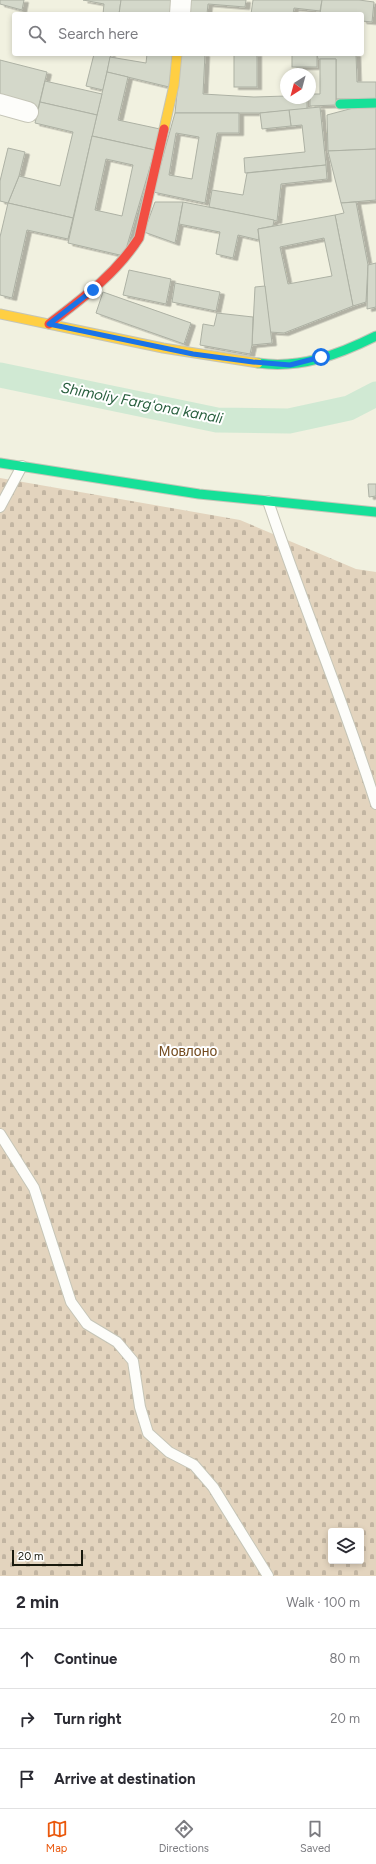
<!DOCTYPE html>
<html lang="en">
<head>
<meta charset="utf-8">
<style>
	:root { --surface:#fff; --page:#f7f7f7; --text:#2b2b33; --muted:#7c7c81; --line:#e1e1e2; --accent:#ea580c }
	body { margin:0; font-family:Figtree,sans-serif; background:var(--page); color:var(--text) }
	.controls { position:absolute; right:12px; bottom:12px; display:grid; overflow:hidden; border-radius:4px; box-shadow:0 2px 6px #0003 }
	.controls button { width:36px; height:36px; display:grid; place-items:center; padding:0; border:0; border-bottom:1px solid var(--line); background:var(--surface); color:var(--text); font:20px sans-serif }
	.compass { position:absolute; left:280px; top:68px; width:36px; height:36px; border-radius:50%; background:var(--surface); box-shadow:0 2px 6px #0003; rotate:216deg }
	.scale { position:absolute; left:12px; bottom:10px; width:71px; box-sizing:border-box; padding-left:4px; border:2px solid #18190d; border-top:0; font-size:11px; line-height:14px; white-space:nowrap; color:#18190d; -webkit-text-stroke:3px #fff; paint-order:stroke }
	.stop { position:absolute; width:12px; height:12px; margin:-9px; border:3px solid #1a73e8; border-radius:50%; background:#fff }
	.stop.end { background:#1a73e8; border-color:#fff; box-shadow:0 1px 4px #0008 }
	.list { margin:0; padding:0; list-style:none }
	h2 { display:flex; justify-content:space-between; align-items:center; height:52px; margin:0; padding:0 16px; font-size:17px }
	h2 small { font-size:13px; font-weight:400; color:var(--muted) }
	.list li { display:grid; grid-template-columns:26px 1fr auto; gap:12px; align-items:center; box-sizing:border-box; height:60px; padding:0 16px; border-top:1px solid var(--line) }
	.list b { display:block; font-size:15px; white-space:nowrap }
	.list em { font-size:13px; font-style:normal; color:var(--muted) }
	.icon { flex:none; width:22px; height:22px; fill:none; stroke:currentColor; stroke-width:2; stroke-linecap:round; stroke-linejoin:round }
	.map { position:relative; flex:none; width:376px; height:1576px; overflow:hidden }
	.search { position:absolute; background:var(--surface); box-shadow:0 2px 6px #0003; left:12px; right:12px; top:12px; height:44px; display:flex; align-items:center; gap:10px; box-sizing:border-box; padding:0 14px; border-radius:4px; color:var(--muted); font-size:15px }
	.sheet { height:232px; background:var(--surface) }
	nav { display:flex; justify-content:space-around; align-items:center; box-sizing:border-box; height:56px; border-top:1px solid var(--line); background:var(--surface); font-size:11px; color:var(--muted) }
	nav a { display:grid; justify-items:center; gap:2px }
	nav .on { color:var(--accent) }
	.map>svg:first-child { display:block }
	.cemetery { fill:url(#cemetery-stones); fill-rule:evenodd }
	.lines { fill:none; stroke-linecap:round; stroke-linejoin:round }
	.canal { stroke:#d0e9d3; stroke-width:25 }
	.building { fill:#d4d8ca; stroke:#adb1a4; fill-rule:evenodd; filter:url(#shadow) }
	.lane-casing { stroke:#c5c5b7; stroke-width:12 }
	.street-casing { stroke:#c5c5b7; stroke-width:22 }
	.fast-casing { stroke:#c5c5b7; stroke-width:11 }
	.slow-casing { stroke:#c5c5b7; stroke-width:11 }
	.jam-casing { stroke:#c5c5b7; stroke-width:11 }
	.lane { stroke:#fdfdfa; stroke-width:10 }
	.street { stroke:#fdfdfa; stroke-width:20 }
	.fast { stroke:#16e098; stroke-width:9 }
	.slow { stroke:#ffcf43; stroke-width:9 }
	.jam { stroke:#f24e42; stroke-width:9 }
	.route { stroke:#1a73e8; stroke-width:5 }
	.labels { text-anchor:middle; dominant-baseline:central; stroke-width:4; stroke-linejoin:round; paint-order:stroke }
	.park-label { font-size:14px; fill:#734b1f; stroke:#fff }
	.water-label { font-size:15px; font-style:italic; fill:#285f3e; stroke:#fff }
</style>
</head>
<body>
<div class="map">
<svg width="376" height="1576" viewBox="0 0 376 1576">
	<defs>
		<pattern id="cemetery-stones" width="16" height="16" patternUnits="userSpaceOnUse"><rect width="16" height="16" fill="#e3d4be"/><path d="M2 7V4a2 2 0 0 1 4 0v3zM10 15v-3a2 2 0 0 1 4 0v3z" fill="#c2b5a2"/></pattern>
		<filter id="shadow"><feDropShadow dx="4.5" dy="2.5" stdDeviation="0" flood-color="#0004"/></filter>
	</defs>
	<rect width="100%" height="100%" fill="#f1f1e0"/>
	<path class="cemetery" d="M0,478L240,520L356,569L376,572V1576H0ZM331,1531H361V1561H331Z"/>
	<g class="lines">
		<polyline class="canal" points="0,375 217,420 289,421 349,408 376,394"/>
	</g>
	<g class="building">
		<polygon points="0,0 24,0 22,10 0,4"/>
		<polygon points="83,0 121,0 119,14 103,14 104,4"/>
		<polygon points="121,0 179,0 178,14 119,14"/>
		<polygon points="186,0 246,0 245,7 208,4 207,14 184,14"/>
		<polygon points="253,0 322,0 320,11 294,8 293,14 251,14"/>
		<polygon points="322,0 359,0 374,2 372,22 362,21 362,14 320,14"/>
		<polygon points="94,54 111,54 103,90 86,86"/>
		<polygon points="147,54 173,54 169,87 107,72 110,57 146,63"/>
		<polygon points="181,54 205,54 203,94 254,97 286,96 286,98 307,98 307,109 260,113 175,113"/>
		<rect x="234" y="54" width="23" height="33"/>
		<rect x="292" y="54" width="25" height="13"/>
		<polygon points="317,54 356,54 357,82 376,82 376,99 336,99 336,59 318,59"/>
		<polygon points="320,59 336,59 336,105 310,106 310,94 320,94"/>
		<polygon points="0,60 47,72 38,109 0,100"/>
		<polygon points="107,72 128,77 118,120 160,129 155,150 92,136"/>
		<polygon points="45,81 102,94 97,115 40,102"/>
		<polygon points="40,102 97,115 73,218 8,203 19,176 60,186 73,132 35,123"/>
		<polygon points="320,107 326,165 245,173 244,158 305,152 302,125 291,126 289,110"/>
		<polygon points="357,107 376,107 376,149 328,151 327,115"/>
		<polygon points="289,110 291,126 262,129 260,113"/>
		<path d="M175,113H239V133H217L205,203L153,192ZM176,133L199,137L192,179L169,175Z"/>
		<path d="M92,136L155,150L124,256L68,243ZM106,159L133,165L122,216L95,210Z"/>
		<polygon points="8,148 25,152 19,176 8,203 0,201 0,181"/>
		<polygon points="376,149 376,200 341,203 328,151"/>
		<polygon points="326,165 327,179 281,184 277,221 209,207 212,190 243,195 247,173"/>
		<polygon points="155,202 183,202 175,243 144,232"/>
		<polygon points="183,202 274,220 273,226 258,229 259,240 238,235 233,258 216,254 220,232 179,224"/>
		<polygon points="356,202 368,265 366,302 353,306 335,215 344,213 341,203"/>
		<polygon points="8,203 73,218 68,239 27,230 12,298 0,295 0,237"/>
		<path d="M335,215L353,306L284,333L270,332L258,229ZM324,238L332,276L288,284L280,247Z"/>
		<polygon points="376,263 376,307 367,309 368,265"/>
		<polygon points="129,270 171,279 166,304 123,295"/>
		<polygon points="175,283 220,292 216,311 172,302"/>
		<polygon points="265,286 272,343 252,345 255,287"/>
		<polygon points="103,292 191,323 184,344 96,313"/>
		<polygon points="217,313 253,317 252,345 250,354 200,345 203,324 214,326"/>
		<polygon points="368,484 376,484 376,496 369,497"/>
	</g>
	<g class="lines">
		<g class="lane-casing">
			<g id="lane">
				<path d="M268,501C302,603 344,702 376,804"/>
				<polyline points="0,507 22,466"/>
				<polyline points="0,1134 34,1188 71,1302 87,1324 117,1342 133,1361 140,1407 148,1433 169,1452 194,1465 213,1487 268,1576"/>
			</g>
		</g>
		<g class="street-casing">
			<g id="street">
				<polyline points="180,14 181,0"/>
				<polyline points="0,104 28,112"/>
			</g>
		</g>
		<g class="fast-casing">
			<g id="fast">
				<polyline points="340,104 376,103"/>
				<path d="M258,363C300,369 338,355 376,336"/>
				<polyline points="0,463 199,494 376,512"/>
			</g>
		</g>
		<g class="slow-casing">
			<g id="slow">
				<polyline points="164,129 174,85 177,54"/>
				<polyline points="0,314 163,348 258,363"/>
			</g>
		</g>
		<g class="jam-casing">
			<path id="jam" d="M49,324C83,298 116,274 139,238L164,129"/>
		</g>
		<use href="#lane" class="lane"/>
		<use href="#street" class="street"/>
		<use href="#fast" class="fast"/>
		<use href="#slow" class="slow"/>
		<use href="#jam" class="jam"/>
	</g>
	<g class="lines">
		<polyline class="route" points="93,290 49,324 193,354 253,362 290,365 321,357"/>
	</g>
	<g class="labels">
		<g class="park-label">
			<text x="188" y="1051">Мовлоно</text>
		</g>
		<g class="water-label">
			<text transform="translate(142 403) rotate(11)">Shimoliy Fargʻona kanali</text>
		</g>
	</g>
</svg>
<div class="controls">
<button><svg class="icon" aria-label="layers" viewBox="0 0 24 24"><path d="M12 4l9 5-9 5-9-5zM3 14l9 5 9-5"/></svg></button>
</div>
<svg class="compass" viewBox="-18 -18 36 36"><path d="M0-13l5 13h-10z" fill="#e53935"/><path d="M0 13l5-13h-10z" fill="#7c7c81"/></svg>
<div class="scale">20 m</div>
<div class="stop" style="left:321px;top:357px"></div>
<div class="stop end" style="left:93px;top:290px"></div>
<div class="search"><svg class="icon" aria-label="search" viewBox="0 0 24 24"><circle cx="10" cy="10" r="6"/><path d="M15 15l6 6"/></svg>Search here</div>
</div>
<section class="sheet">
<h2>2 min<small>Walk · 100 m</small></h2>
<ul class="list">
<li><svg class="icon" aria-label="ahead" viewBox="0 0 24 24"><path d="M12 20V5M6 11l6-6 6 6"/></svg><div><b>Continue</b></div><em>80 m</em></li>
<li><svg class="icon" aria-label="right" viewBox="0 0 24 24"><path d="M7 20v-9h11M14 6l5 5-5 5"/></svg><div><b>Turn right</b></div><em>20 m</em></li>
<li><svg class="icon" aria-label="arrive" viewBox="0 0 24 24"><path d="M6 21V4h12l-3 4 3 4H6"/></svg><div><b>Arrive at destination</b></div></li>
</ul>
</section>
<nav>
<a class="on"><svg class="icon" aria-label="map" viewBox="0 0 24 24"><path d="M3 6l6-2 6 2 6-2v14l-6 2-6-2-6 2zM9 4v14M15 6v14"/></svg>Map</a>
<a><svg class="icon" aria-label="directions" viewBox="0 0 24 24"><path d="M12 3l9 9-9 9-9-9zM9 14v-3h6M13 9l2 2-2 2"/></svg>Directions</a>
<a><svg class="icon" aria-label="saved" viewBox="0 0 24 24"><path d="M7 4h10v16l-5-4-5 4z"/></svg>Saved</a>
</nav>
</body>
</html>
